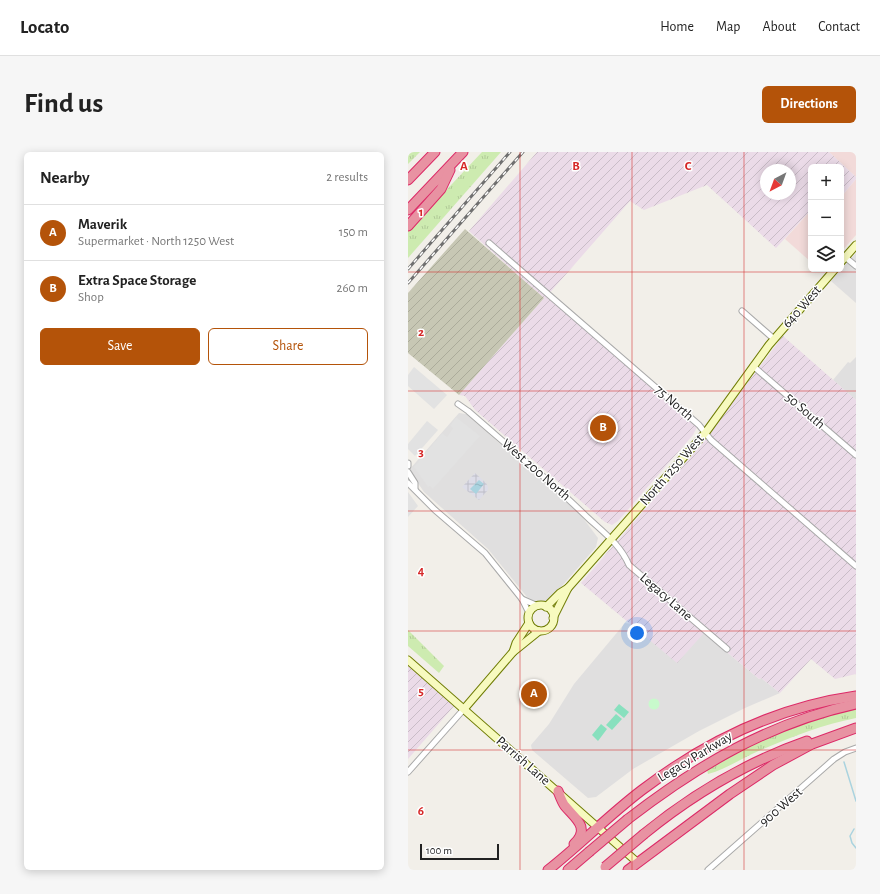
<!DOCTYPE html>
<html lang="en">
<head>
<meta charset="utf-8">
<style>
	:root { --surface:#fff; --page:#f6f6f6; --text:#222; --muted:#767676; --line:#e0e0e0; --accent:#b45309 }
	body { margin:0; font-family:"Alegreya Sans",sans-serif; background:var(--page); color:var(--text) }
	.controls { position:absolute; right:12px; top:12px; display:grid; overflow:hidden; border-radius:6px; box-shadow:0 2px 10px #0003 }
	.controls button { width:36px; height:36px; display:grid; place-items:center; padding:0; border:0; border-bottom:1px solid var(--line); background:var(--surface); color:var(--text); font:20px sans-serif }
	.compass { position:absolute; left:352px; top:12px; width:36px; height:36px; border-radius:50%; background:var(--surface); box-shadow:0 2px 10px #0003; rotate:221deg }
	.scale { position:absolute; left:12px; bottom:10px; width:79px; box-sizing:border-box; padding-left:4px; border:2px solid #222; border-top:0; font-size:11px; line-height:14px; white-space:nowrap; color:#222; -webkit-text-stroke:3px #fff; paint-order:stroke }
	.you { position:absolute; left:229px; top:481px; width:14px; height:14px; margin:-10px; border:3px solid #fff; border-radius:50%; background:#1a73e8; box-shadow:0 0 0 6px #1a73e833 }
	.badge { display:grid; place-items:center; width:26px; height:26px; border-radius:50%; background:var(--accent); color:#fff; font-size:13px; font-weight:700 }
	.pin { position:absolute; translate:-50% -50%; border:2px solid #fff; box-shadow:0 1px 4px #0006 }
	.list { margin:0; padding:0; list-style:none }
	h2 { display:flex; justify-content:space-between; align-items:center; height:52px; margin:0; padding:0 16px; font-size:17px }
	h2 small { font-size:13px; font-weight:400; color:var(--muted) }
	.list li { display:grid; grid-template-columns:26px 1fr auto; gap:12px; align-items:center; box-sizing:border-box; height:56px; padding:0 16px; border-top:1px solid var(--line) }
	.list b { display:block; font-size:15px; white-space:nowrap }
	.list p { margin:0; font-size:13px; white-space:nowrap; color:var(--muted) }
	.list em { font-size:13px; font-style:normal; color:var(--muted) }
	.actions { display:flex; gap:8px; padding:12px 16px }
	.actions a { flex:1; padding:9px 0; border:1px solid var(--accent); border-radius:6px; text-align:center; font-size:14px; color:var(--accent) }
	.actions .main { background:var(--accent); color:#fff }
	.icon { flex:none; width:22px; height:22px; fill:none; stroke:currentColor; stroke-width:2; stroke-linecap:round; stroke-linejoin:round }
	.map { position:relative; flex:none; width:448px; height:718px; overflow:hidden; border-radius:6px }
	header { display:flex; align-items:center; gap:24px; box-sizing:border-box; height:56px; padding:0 20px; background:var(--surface); border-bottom:1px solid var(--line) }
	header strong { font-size:19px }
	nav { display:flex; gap:22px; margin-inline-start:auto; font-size:14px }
	.intro { display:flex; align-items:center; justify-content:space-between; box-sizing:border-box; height:96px; padding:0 24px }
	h1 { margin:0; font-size:28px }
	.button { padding:10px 18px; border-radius:6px; background:var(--accent); color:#fff; font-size:14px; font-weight:700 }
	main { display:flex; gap:24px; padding:0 24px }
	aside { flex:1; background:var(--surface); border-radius:6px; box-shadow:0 2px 10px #0003 }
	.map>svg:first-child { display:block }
	.residential { fill:#e0dfdf }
	.commercial { fill:#f2dad9 }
	.industrial { fill:url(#industrial-furrows); fill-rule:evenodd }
	.construction { fill:url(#construction-furrows) }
	.grass { fill:url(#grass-tufts) }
	.park { fill:#c8facc }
	.pitch { fill:#88e0be }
	.parking { fill:#e2e2e2 }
	.plaza { fill:url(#plaza-grid) }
	.water { fill:url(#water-ripples) }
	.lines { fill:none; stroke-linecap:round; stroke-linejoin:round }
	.stream { stroke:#aad3df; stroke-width:1.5 }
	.street-casing { stroke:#a9a9a9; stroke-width:7 }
	.secondary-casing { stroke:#707d05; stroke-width:9 }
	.highway-casing { stroke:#dc2a67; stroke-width:11 }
	.street { stroke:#fff; stroke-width:5 }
	.secondary { stroke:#f7fabf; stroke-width:7 }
	.highway { stroke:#e892a2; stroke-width:9 }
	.rail-casing { stroke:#707070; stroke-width:3 }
	.rail { stroke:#fff; stroke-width:1.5; stroke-dasharray:4.5; stroke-linecap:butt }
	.highway-bridge-casing { stroke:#dc2a67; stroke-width:11; stroke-linecap:butt }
	.highway-bridge { stroke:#e892a2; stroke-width:9 }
	.grid { fill:none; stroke:#d62828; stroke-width:1; stroke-opacity:0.55 }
	.labels { text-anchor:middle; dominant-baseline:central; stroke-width:3; stroke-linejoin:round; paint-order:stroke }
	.street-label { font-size:14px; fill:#222; stroke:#fff }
	.grid-label { font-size:13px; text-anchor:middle; font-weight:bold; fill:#d62828; stroke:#fff; stroke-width:3; stroke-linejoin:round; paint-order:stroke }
</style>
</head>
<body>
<header>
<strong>Locato</strong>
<nav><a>Home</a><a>Map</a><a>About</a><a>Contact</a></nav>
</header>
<div class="intro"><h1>Find us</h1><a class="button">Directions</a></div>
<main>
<aside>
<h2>Nearby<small>2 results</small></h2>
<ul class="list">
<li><span class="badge">A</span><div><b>Maverik</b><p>Supermarket · North 1250 West</p></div><em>150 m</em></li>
<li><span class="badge">B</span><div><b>Extra Space Storage</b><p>Shop</p></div><em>260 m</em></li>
</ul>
<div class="actions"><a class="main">Save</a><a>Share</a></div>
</aside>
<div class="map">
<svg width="448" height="718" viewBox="0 0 448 718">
	<defs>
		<pattern id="industrial-furrows" width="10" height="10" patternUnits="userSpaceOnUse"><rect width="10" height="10" fill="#ebdbe8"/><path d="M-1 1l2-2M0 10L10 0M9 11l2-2" fill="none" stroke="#c9bcc7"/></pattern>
		<pattern id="construction-furrows" width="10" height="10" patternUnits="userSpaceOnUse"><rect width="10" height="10" fill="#c7c7b4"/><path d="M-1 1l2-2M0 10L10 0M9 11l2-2" fill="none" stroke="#abab9a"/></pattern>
		<pattern id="grass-tufts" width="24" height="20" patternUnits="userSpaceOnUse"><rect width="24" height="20" fill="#cdebb0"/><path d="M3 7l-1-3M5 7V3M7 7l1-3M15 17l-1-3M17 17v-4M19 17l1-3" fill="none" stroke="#b0c997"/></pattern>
		<pattern id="plaza-grid" width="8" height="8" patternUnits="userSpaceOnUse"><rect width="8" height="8" fill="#dddde8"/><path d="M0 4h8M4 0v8" fill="none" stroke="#bdbdc7"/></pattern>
		<pattern id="water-ripples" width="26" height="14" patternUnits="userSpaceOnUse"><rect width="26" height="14" fill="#aad3df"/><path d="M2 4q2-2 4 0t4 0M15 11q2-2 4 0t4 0" fill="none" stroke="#92b5bf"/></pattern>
	</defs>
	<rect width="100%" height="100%" fill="#f2efe9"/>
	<g class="residential">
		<polygon points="448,101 448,151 423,129"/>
		<polygon points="448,205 448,248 425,228 440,210 442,211"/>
		<polygon points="51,261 58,262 172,362 190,386 188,395 140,450 129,450 119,445 80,397 16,340 1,318"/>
		<polygon points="217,471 296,481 351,527 353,526 372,541 337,556 291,579 225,617 188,645 180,646 124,598 123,593 141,572 166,532"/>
	</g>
	<g class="commercial">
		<polygon points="421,0 448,0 448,25"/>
		<polygon points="448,27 448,83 433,100 433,45"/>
		<polygon points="403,58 403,110 377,87"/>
	</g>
	<g class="industrial">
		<path d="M129,0H421L448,25V27L433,45V15H403V58L368,96L299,33L236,58L222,49L139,144L289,275L285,283L210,369L204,373L197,370L67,258L57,244L51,243L136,146L61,79ZM358,18H382V42H358Z"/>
		<polygon points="375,184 448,248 448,522 427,527 403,507 372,541 353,526 351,527 296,481 269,511 173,431 291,295"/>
		<polygon points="0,512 47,553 0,607"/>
	</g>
	<polygon class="construction" points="57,77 136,146 51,243 0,201 0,141"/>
	<g class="grass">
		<polygon points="0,0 12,0 0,12"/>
		<polygon points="74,0 93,0 0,106 0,79"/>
		<polygon points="0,478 36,514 31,521 0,494"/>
		<path d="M448,557V566C412,573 378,587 344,602C329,609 316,618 300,622L299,618C344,589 396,568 448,557Z"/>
	</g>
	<circle class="park" cx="246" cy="552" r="5.5"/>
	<g class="pitch">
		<polygon points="211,552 221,560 216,566 206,558"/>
		<polygon points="208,562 214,567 204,578 198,573"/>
		<polygon points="193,572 199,577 190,589 184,583"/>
	</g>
	<g class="parking">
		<polygon points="6,215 39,243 26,257 0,234 0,223"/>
		<polygon points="48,265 72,284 25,337 22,334 20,335 6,315 34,281 39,285 45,276 42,274"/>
		<polygon points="19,269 30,278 7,304 0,297 0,292"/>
		<polygon points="0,340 10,354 0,365"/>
	</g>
	<polygon class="plaza" points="67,321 78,331 80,335 80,338 71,348 54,335"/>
	<polygon class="water" points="71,328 76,332 68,342 62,337"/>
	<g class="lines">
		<g class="stream">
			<polyline points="436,610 448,649"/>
			<polyline points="446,677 442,684 444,691 448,696"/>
		</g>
		<g class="street-casing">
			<g id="street">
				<polyline points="81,91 291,273 303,288 448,414"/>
				<polyline points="437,105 448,114"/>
				<polyline points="334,159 366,187"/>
				<polyline points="345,214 448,303"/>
				<path d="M50,252L60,259C100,294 141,328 179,365C195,380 212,392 221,413L319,497"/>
				<polyline points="0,311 0,314"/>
				<polyline points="0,320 7,331 7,337"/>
				<polyline points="0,331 27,358 77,401 114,447 121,461"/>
				<polyline points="114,447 130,454"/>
				<polyline points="0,620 56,557"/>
				<polyline points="300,718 426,607 437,600 448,596"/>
			</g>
		</g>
		<g class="secondary-casing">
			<g id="secondary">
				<polyline points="433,110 448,93"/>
				<circle cx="133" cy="466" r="13"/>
				<polyline points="138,455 152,441 160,436 298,280 361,193 427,117"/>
				<polyline points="145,466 160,436"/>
				<polyline points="105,500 108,491 121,471"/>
				<polyline points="0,508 229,710"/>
				<polyline points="56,557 105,500 131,479"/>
			</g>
		</g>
		<g class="highway-casing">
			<g id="highway">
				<polyline points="0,28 27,0"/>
				<polyline points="0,58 55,0"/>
				<polyline points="0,74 33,37 42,18"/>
				<path d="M150,639C152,644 154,650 157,654C167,666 183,676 166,692"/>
				<path d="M220,667C290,613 361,571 448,552"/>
				<path d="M236,682C285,642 339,610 399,589"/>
				<path d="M140,718C172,693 201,663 234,638C297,590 370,555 448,544"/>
				<polyline points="160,718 181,700"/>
				<polyline points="220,718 322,642 365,613 404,592 448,576"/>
			</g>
		</g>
		<use href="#street" class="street"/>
		<use href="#secondary" class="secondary"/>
		<use href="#highway" class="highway"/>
		<g class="rail-casing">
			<g id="rail">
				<polyline points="0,117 102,0"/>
				<polyline points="0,131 115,0"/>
			</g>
		</g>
		<use href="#rail" class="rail"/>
		<g class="highway-bridge-casing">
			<g id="highway-bridge">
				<polyline points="181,700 220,667"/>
				<polyline points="197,715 236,682"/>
			</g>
		</g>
		<use href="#highway-bridge" class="highway-bridge"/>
	</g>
	<path class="grid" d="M112,0V718M224,0V718M336,0V718M0,120H448M0,239H448M0,359H448M0,479H448M0,598H448"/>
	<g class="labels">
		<g class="street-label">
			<text transform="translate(394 155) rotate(-49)">640 West</text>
			<text transform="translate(266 251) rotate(41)">75 North</text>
			<text transform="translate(397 259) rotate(41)">50 South</text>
			<text transform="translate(128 318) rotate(41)">West 200 North</text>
			<text transform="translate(264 318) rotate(-49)">North 1250 West</text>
			<text transform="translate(258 445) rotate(41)">Legacy Lane</text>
			<text transform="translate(287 605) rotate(-31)">Legacy Parkway</text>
			<text transform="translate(115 609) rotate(41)">Parrish Lane</text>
			<text transform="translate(373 655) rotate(-41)">900 West</text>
		</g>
	</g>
	<g class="grid-label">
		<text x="56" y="18">A</text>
		<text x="168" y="18">B</text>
		<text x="280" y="18">C</text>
		<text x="13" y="64">1</text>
		<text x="13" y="184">2</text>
		<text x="13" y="304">3</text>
		<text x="13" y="423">4</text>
		<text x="13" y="543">5</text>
		<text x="13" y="663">6</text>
	</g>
</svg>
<div class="controls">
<button>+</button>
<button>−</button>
<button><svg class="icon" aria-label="layers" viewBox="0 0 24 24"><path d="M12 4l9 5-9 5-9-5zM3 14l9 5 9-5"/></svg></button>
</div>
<svg class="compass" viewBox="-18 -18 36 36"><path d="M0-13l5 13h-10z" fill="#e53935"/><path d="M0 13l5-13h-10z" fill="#767676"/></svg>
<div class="scale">100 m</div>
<div class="you"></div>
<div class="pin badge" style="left:126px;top:542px">A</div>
<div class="pin badge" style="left:195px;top:276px">B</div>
</div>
</main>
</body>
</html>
